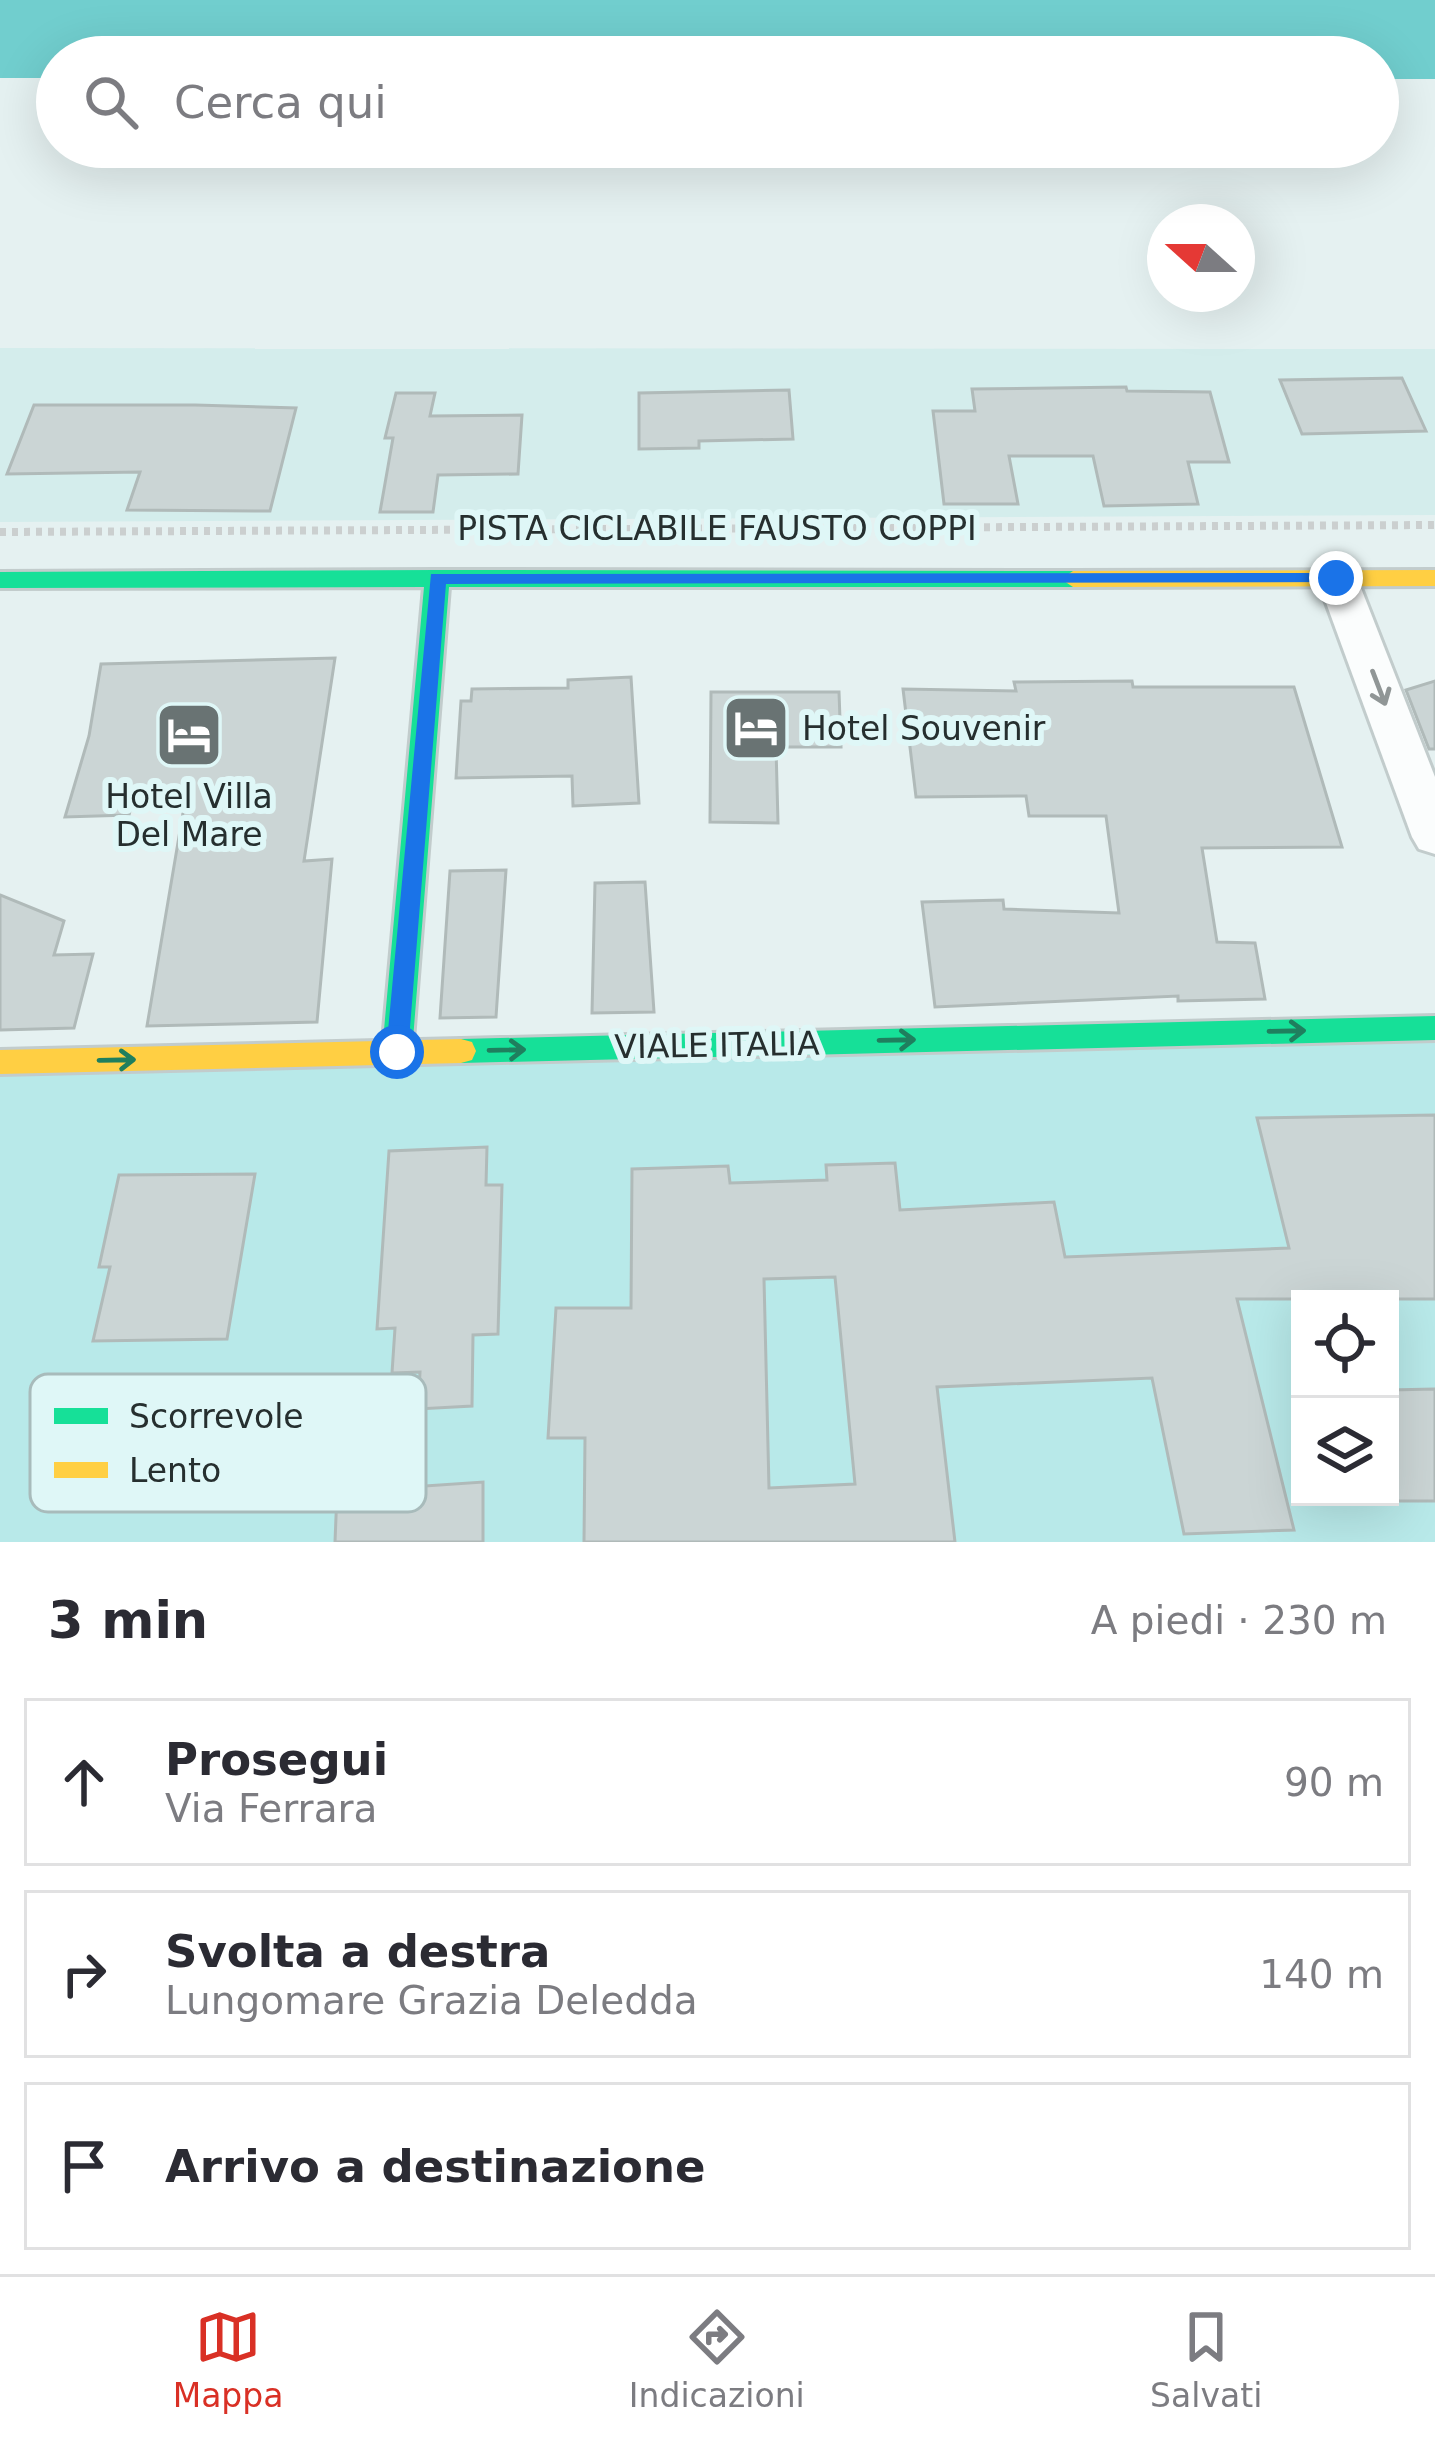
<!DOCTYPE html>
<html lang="it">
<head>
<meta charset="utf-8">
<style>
	:root { --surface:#fff; --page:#f2f2f3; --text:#2b2b33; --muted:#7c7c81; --line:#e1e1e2; --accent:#d93025 }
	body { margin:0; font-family:"DejaVu Sans",sans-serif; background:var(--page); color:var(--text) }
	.controls { position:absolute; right:36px; bottom:36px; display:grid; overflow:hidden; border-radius:0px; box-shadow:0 12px 48px #0002 }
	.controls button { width:108px; height:108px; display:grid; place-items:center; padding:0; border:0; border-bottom:3px solid var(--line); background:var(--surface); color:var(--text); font:60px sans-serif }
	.compass { position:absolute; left:1147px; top:204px; width:108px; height:108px; border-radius:50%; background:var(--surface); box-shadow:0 12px 48px #0002; rotate:291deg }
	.stop { position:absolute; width:36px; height:36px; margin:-27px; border:9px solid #1a73e8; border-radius:50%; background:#fff }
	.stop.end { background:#1a73e8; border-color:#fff; box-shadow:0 3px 12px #0008 }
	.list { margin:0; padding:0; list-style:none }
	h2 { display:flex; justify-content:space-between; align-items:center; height:156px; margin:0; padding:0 48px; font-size:51px }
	h2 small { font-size:39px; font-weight:400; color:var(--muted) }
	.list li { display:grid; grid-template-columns:78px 1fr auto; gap:36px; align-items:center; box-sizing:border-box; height:168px; margin:0 24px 24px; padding:0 24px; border:3px solid var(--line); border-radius:0px }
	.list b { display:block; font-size:45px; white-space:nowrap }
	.list p { margin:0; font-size:39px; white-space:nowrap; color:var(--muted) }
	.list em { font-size:39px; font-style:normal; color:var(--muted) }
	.icon { flex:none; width:66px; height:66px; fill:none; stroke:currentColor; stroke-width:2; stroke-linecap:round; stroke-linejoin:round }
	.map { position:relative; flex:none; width:1435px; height:1542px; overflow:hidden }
	.search { position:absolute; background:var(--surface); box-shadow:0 12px 48px #0002; left:36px; right:36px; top:36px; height:132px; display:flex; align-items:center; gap:30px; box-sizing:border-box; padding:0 42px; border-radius:66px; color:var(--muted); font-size:45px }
	.sheet { height:732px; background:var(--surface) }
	nav { display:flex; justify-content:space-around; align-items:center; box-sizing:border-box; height:168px; border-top:3px solid var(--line); background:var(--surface); font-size:33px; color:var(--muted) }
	nav a { display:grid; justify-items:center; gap:6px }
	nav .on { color:var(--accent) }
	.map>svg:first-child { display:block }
	.built { fill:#d4edec }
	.green { fill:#b8e9e9; fill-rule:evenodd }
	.water { fill:#71cece }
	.building { fill:#cbd5d5; stroke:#b0bab9; stroke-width:3; fill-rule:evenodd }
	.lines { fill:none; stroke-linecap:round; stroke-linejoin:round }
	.street-casing { stroke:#c2cccc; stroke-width:6 }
	.fast-casing { stroke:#c2cccc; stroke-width:6 }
	.slow-casing { stroke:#c2cccc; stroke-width:6 }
	.path { stroke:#cbcfcf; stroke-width:8; stroke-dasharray:6 6; stroke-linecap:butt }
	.street { fill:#fbfdfd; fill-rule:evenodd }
	.fast { fill:#16e098; fill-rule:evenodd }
	.slow { fill:#ffcf43; fill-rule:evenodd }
	.oneway { stroke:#909696 }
	.oneway2 { stroke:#1f7f5e }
	.route { fill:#1a73e8 }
	.labels { text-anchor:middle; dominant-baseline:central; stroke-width:12; stroke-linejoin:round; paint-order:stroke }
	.street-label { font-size:33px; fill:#262f2f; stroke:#dff7f7 }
	.poi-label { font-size:33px; fill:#262f2f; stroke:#dff7f7; text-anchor:start }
	.key { fill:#dff7f7; stroke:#a8bbbb; stroke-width:3 }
	.key-label { font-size:33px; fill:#262f2f }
</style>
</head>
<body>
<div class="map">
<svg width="1435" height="1542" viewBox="0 0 1435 1542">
	<rect width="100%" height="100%" fill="#e5f1f1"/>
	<polygon class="built" points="0,348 1435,349 1435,515 0,522"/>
	<path class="green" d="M1435,1033V1542H0V1064ZM1300,1299H1390V1497H1300Z"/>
	<polygon class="water" points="0,0 1435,0 1435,79 1378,79 1378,57 57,57 57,78 0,78"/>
	<g class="building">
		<polygon points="1402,378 1426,431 1302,434 1280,380"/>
		<polygon points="1126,387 1127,391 1210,392 1229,462 1188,462 1198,504 1104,506 1093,456 1009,456 1018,504 944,504 933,411 975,411 972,389"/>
		<polygon points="789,390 793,439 699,441 699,448 639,449 639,393"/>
		<polygon points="396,393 435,393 430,416 522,415 518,474 438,475 433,512 380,512 393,438 385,438"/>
		<polygon points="34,405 195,405 296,408 270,511 127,510 140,472 7,474"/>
		<polygon points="335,658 304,861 332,859 317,1022 147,1026 185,801 135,790 129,815 65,817 89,736 101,664"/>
		<polygon points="631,677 639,803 573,806 572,776 456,778 461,701 471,701 472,689 568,688 568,680"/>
		<polygon points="1132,681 1133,687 1294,687 1342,847 1202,848 1217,942 1255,943 1265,999 1178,1001 1178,996 935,1007 922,902 1003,900 1004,909 1119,913 1106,816 1029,816 1026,796 916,797 903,689 1016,691 1014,682"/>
		<polygon points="1435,681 1435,749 1429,749 1406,690"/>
		<polygon points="711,692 839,692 841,747 776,747 778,823 710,822"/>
		<polygon points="506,870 496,1017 440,1018 450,871"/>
		<polygon points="645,882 654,1012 592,1013 595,883"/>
		<polygon points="0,895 64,921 54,955 93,954 74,1028 0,1030"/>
		<path d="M1435,1115V1299H1237L1294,1530L1184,1534L1152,1378L937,1387L955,1542H584L585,1438H548L556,1308H631L632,1169L728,1166L730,1183L827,1180L826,1165L895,1163L900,1210L1054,1202L1065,1257L1289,1248L1257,1118ZM835,1277L855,1484L769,1488L764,1279Z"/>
		<polygon points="487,1147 486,1185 502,1185 498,1334 473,1335 472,1406 418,1409 420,1372 392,1373 395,1328 377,1329 389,1151"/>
		<polygon points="255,1174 227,1339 93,1341 110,1267 99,1267 119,1175"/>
		<polygon points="1435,1389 1435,1501 1390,1501 1390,1390"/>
		<polygon points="483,1482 483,1542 335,1542 337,1492"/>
	</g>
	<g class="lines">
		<g class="street-casing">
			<polygon id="street" points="1337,565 1351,569 1357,578 1435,777 1435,854 1419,849 1412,837 1317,578 1323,569"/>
		</g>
		<g class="fast-casing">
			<g id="fast">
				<polygon points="437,570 1073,571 1085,579 1073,587 449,587 412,1052 408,1061 397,1064 386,1061 382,1052 424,587 0,588 0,572"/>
				<polygon points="1435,1016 1435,1040 461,1063 450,1060 446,1051 450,1042 461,1039"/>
			</g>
		</g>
		<g class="slow-casing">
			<g id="slow">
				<polygon points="1435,570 1435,586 1073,587 1061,579 1073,571"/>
				<polygon points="461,1039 472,1042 476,1051 472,1060 461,1063 0,1074 0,1050"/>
			</g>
		</g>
		<polyline class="path" points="0,532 1435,525"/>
		<use href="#street" class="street"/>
		<use href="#fast" class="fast"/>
		<use href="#slow" class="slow"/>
	</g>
	<defs><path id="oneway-shaft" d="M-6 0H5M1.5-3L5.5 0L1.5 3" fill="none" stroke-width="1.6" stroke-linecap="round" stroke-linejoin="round" transform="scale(3)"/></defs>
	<use class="oneway" href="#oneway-shaft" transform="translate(1379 688) rotate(69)"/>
	<g class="oneway2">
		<use href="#oneway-shaft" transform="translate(1287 1031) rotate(-1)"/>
		<use href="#oneway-shaft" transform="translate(897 1040) rotate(-1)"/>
		<use href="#oneway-shaft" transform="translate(507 1050) rotate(-1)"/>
		<use href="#oneway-shaft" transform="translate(117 1060) rotate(-1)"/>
	</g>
	<polygon class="route" points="1336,573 1343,574 1343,582 446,584 408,1052 397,1061 386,1052 431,574"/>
	<defs>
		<g id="hotel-square" transform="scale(3.45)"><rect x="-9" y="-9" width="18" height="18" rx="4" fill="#697373" stroke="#dff7f7"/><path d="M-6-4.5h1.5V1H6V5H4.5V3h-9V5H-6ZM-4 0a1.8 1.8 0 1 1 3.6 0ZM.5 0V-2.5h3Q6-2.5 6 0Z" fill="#fff"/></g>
	</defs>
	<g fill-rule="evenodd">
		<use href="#hotel-square" x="756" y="728"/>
		<use href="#hotel-square" x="189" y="735"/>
	</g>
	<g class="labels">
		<g class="street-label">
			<text x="717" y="528">PISTA CICLABILE FAUSTO COPPI</text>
			<text transform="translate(717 1045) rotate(-1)">VIALE ITALIA</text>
		</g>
		<g class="poi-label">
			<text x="802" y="728">Hotel Souvenir</text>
			<text x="189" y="796" text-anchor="middle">Hotel Villa<tspan x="189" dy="38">Del Mare</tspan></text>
		</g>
	</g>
	<rect x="30" y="1374" width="396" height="138" rx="18" class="key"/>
	<rect x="54" y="1408" width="54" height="16" fill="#16e098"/>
	<rect x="54" y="1462" width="54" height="16" fill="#ffcf43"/>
	<g class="key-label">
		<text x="129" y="1428">Scorrevole</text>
		<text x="129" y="1482">Lento</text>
	</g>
</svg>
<div class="controls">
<button><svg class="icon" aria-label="locate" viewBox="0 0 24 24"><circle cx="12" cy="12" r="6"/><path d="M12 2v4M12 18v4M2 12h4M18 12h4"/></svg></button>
<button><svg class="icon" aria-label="layers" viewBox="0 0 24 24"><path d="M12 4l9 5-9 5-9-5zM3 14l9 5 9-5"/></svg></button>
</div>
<svg class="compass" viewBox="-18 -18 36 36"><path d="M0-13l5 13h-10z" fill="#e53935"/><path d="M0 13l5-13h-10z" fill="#7c7c81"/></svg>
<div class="stop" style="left:397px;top:1052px"></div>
<div class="stop end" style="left:1336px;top:578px"></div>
<div class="search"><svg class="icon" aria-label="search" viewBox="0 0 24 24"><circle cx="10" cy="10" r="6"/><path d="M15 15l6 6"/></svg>Cerca qui</div>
</div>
<section class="sheet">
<h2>3 min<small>A piedi · 230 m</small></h2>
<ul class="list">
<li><svg class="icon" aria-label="ahead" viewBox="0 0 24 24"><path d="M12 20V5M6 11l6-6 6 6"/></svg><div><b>Prosegui</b><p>Via Ferrara</p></div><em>90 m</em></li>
<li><svg class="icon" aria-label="right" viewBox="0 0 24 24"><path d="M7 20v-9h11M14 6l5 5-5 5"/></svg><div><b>Svolta a destra</b><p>Lungomare Grazia Deledda</p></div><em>140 m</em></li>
<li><svg class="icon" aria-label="arrive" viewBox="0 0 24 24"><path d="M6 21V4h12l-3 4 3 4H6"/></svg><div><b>Arrivo a destinazione</b></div></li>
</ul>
</section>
<nav>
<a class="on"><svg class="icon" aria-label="map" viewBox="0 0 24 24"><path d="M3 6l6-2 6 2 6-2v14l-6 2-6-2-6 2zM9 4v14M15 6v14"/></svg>Mappa</a>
<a><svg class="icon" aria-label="directions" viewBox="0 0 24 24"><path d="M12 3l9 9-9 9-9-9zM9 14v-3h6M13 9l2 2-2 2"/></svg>Indicazioni</a>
<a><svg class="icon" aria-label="saved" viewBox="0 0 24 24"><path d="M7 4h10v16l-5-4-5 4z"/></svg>Salvati</a>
</nav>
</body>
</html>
